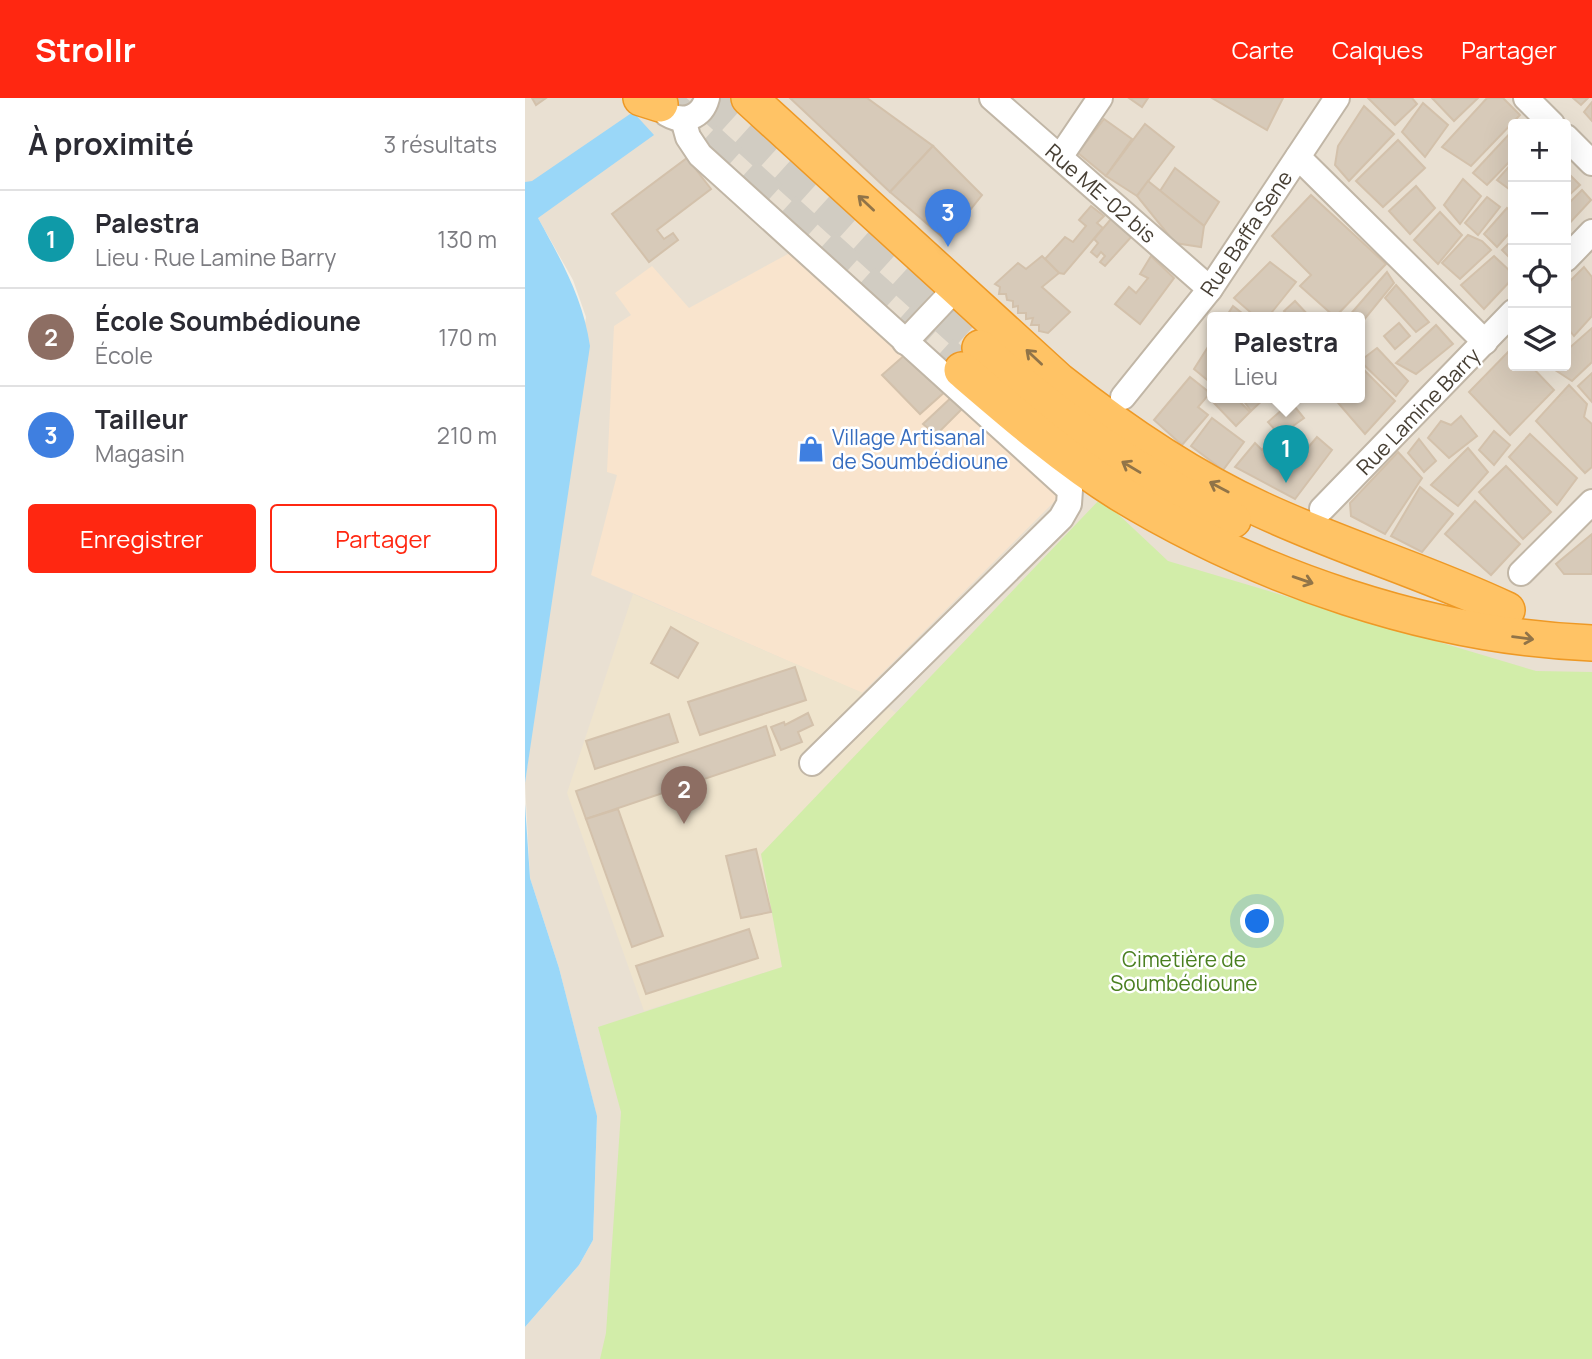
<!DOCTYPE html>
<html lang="fr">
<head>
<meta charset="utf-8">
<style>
	:root { --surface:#fff; --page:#f2f2f3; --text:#2b2b33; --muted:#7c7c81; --line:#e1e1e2; --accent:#ff2711 }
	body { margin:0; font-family:Manrope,sans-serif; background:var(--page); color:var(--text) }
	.controls { position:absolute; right:21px; top:21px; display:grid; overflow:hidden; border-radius:7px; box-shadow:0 7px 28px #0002 }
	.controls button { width:63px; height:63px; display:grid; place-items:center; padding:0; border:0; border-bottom:2px solid var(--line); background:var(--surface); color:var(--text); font:35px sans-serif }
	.you { position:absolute; left:733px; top:824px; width:24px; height:24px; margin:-18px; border:5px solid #fff; border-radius:50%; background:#1a73e8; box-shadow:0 0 0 10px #1a73e833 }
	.badge { display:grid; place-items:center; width:46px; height:46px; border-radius:50%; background:var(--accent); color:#fff; font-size:23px; font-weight:700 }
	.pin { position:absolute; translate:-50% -58px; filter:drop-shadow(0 2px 4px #0008) }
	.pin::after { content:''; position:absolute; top:37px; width:24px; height:21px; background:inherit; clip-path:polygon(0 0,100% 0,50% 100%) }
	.popup { position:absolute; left:682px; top:214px; width:158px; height:91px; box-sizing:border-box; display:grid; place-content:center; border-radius:7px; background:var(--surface); filter:drop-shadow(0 2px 5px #0005); font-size:23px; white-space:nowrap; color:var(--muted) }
	.popup b { font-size:26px; color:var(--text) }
	.popup::after { content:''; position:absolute; left:50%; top:100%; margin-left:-14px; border:14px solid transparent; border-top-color:var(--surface) }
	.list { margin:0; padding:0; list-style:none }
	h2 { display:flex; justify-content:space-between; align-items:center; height:91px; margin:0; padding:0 28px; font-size:30px }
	h2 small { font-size:23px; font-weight:400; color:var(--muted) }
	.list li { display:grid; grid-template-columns:46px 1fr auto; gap:21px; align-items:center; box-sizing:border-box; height:98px; padding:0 28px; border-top:2px solid var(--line) }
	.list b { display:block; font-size:26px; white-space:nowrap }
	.list p { margin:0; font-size:23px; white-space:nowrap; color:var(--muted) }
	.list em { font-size:23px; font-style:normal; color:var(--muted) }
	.actions { display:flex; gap:14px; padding:21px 28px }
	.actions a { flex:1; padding:16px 0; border:2px solid var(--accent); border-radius:7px; text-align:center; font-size:24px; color:var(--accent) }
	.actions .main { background:var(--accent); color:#fff }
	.icon { flex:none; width:38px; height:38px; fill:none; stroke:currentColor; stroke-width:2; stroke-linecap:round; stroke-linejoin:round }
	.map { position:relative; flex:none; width:1067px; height:1261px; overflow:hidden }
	header { display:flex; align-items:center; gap:42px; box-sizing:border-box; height:98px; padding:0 35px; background:var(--accent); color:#fff }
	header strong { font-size:33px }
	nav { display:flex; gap:38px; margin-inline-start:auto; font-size:24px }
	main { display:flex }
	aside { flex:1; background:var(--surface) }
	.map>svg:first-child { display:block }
	.residential { fill:#e9e0d2; fill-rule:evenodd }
	.commercial { fill:#f9e4cd }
	.education { fill:#efe4cd }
	.green { fill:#d2eda9 }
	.water { fill:#9ad7f8 }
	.building { fill:#d7cab9; stroke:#d3c1ab; stroke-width:2 }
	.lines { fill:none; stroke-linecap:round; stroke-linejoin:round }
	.highway-tunnel { stroke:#d1ccc2; stroke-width:35; stroke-dasharray:35 18; stroke-linecap:butt }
	.minor-casing { stroke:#c1b6a6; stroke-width:28 }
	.highway-casing { stroke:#ee9925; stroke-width:38 }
	.minor { stroke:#fff; stroke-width:24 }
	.highway { stroke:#ffc365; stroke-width:35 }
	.oneway { stroke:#917448 }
	.labels { text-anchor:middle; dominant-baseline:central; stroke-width:5; stroke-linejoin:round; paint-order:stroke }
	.street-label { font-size:21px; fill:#473f34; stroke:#fff }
	.shop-label { font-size:21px; fill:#366cbe; stroke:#fff; text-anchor:start }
	.park-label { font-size:21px; fill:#4a7f20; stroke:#fff }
</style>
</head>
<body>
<header>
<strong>Strollr</strong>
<nav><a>Carte</a><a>Calques</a><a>Partager</a></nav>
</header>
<main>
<aside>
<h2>À proximité<small>3 résultats</small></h2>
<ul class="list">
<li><span class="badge" style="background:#0f9aa8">1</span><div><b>Palestra</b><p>Lieu · Rue Lamine Barry</p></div><em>130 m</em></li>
<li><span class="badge" style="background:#8d6e63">2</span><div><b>École Soumbédioune</b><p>École</p></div><em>170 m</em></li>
<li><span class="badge" style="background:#3f7fe0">3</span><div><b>Tailleur</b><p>Magasin</p></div><em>210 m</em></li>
</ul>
<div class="actions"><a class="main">Enregistrer</a><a>Partager</a></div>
</aside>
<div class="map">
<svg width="1067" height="1261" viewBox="0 0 1067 1261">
	<rect width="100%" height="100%" fill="#f4efe5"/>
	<path class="residential" d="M0,0H1067V1261H0V1229L54,1167L68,1142L72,1019L34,870L5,780L0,685L61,219L48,182L13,120H0ZM988,26H1041V268H988ZM688,219H834V299H688Z"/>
	<polygon class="commercial" points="272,151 539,394 337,595 66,477 92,377 82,374 89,228 106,217 90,195 127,168 164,210"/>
	<polygon class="education" points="108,496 352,601 371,615 236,756 257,869 119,913 42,695"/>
	<polygon class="green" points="576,400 643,463 1011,573 1067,574 1067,1261 75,1261 81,1235 96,1014 73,929 257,869 236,756"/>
	<g class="water">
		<path d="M108,14L129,37L13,120C36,162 58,200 65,248L0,685V84L7,83Z"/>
		<polygon points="0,706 5,780 34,870 72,1018 68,1142 54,1167 0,1229"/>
	</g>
	<g class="building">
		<polygon points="7,0 21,0 11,7"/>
		<polygon points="265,0 342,0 408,48 365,94"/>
		<polygon points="604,0 623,0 617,9"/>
		<polygon points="687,0 758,0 742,32"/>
		<polygon points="843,0 887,0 892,6 870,27"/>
		<polygon points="907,0 953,0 929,23"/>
		<polygon points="962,0 978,0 995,17 946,68 917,49"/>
		<polygon points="1048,0 1063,0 1056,7"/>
		<polygon points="1067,4 1067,23 1059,14"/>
		<polygon points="898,5 923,27 900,59 877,34"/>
		<polygon points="839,8 869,36 824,83 810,67 813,48"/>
		<polygon points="579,21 607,41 581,78 553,55"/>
		<polygon points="620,26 649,49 612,98 581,78"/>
		<polygon points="988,32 988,60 962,87 948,75"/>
		<polygon points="873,42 900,70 858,109 831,83"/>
		<polygon points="408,48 457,97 421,142 365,94"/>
		<polygon points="162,60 186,91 132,132 139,141 148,135 153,142 124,164 87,116"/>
		<polygon points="988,64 988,94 972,82"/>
		<polygon points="650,70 694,104 679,128 635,93"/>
		<polygon points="1041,73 1055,87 1041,100"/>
		<polygon points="938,81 956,98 935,126 919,107"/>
		<polygon points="623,83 679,128 676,149 650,145 612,98"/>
		<polygon points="891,88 910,110 885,136 864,113"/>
		<polygon points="1057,92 1066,102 1041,129 1041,108"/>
		<polygon points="786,97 861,166 810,219 775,188 786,177 747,138"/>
		<polygon points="962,99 975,109 953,137 940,125"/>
		<polygon points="566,108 579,118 572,125 578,130 539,176 534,175 520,161 540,139 548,144 561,128 554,122"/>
		<polygon points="982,110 988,115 988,131 972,149 959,136"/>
		<polygon points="915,114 937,137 913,166 889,142"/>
		<polygon points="586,121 607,138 580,168 575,164 580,158 576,154 572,159 566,154 573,145 569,141"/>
		<polygon points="943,137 957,143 966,152 935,181 917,165"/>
		<polygon points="988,141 988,163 977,152"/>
		<polygon points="517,158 534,175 517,189 545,214 523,235 514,233 514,227 506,227 508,220 501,221 501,215 493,215 493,208 488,209 488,203 482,202 481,196 474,196 475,189 470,186 493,165 501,171"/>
		<polygon points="626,158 649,180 615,226 590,206 604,189 611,195 623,180 615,176"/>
		<polygon points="969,158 988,176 988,180 959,211 936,187"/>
		<polygon points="745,164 771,184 743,219 731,219 709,200"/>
		<polygon points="1059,169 1067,179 1067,218 1049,238 1041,228 1041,187"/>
		<polygon points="862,174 869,185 834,228 834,219 823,219"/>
		<polygon points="871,187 904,224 891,234 860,200"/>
		<polygon points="770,203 785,219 764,219 759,213"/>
		<polygon points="708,208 722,219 701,219"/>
		<polygon points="874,225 885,238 870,251 859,238"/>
		<polygon points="911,227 928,246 891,276 871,265"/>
		<polygon points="1067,230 1067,264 1047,283 1024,268 1041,268 1041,253"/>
		<polygon points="688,241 688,285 687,286 669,271"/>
		<polygon points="988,249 988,268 1006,268 1029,292 985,337 944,294"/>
		<polygon points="852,250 883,283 871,298 835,263"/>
		<polygon points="382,255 422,292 395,316 357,277"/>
		<polygon points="834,267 870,303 840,336 808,299 834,299"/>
		<polygon points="1067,275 1067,304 1053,288"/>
		<polygon points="665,279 685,295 673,309 683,317 657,347 629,322"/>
		<polygon points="1044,287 1062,306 1059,319 1067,326 1067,369 1060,375 1011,323"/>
		<polygon points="430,296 440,308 411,337 398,326"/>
		<polygon points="690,299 710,299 725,314 711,328 687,303"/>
		<polygon points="716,299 741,299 726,313"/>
		<polygon points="766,304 779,320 761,333 765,340 756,346 747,339 753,335 743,324"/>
		<polygon points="936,318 952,338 924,360 903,340 916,323 926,327"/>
		<polygon points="687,320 719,344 698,372 666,348"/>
		<polygon points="969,333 985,347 969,367 954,352"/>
		<polygon points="1005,336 1052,380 1032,407 984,359"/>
		<polygon points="792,339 807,352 770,401 710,369 730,345 737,352 744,344 762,360 769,352 776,358"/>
		<polygon points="894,341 911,363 899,374 883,355"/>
		<polygon points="943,350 963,374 933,408 906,387"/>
		<polygon points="873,354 897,380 860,436 826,418 825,405"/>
		<polygon points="981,368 1026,414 998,441 954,394"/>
		<polygon points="895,389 928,416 897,454 866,438"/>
		<polygon points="950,403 995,446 966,477 920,436"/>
		<polygon points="1067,436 1067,476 1039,476 1031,466"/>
		<polygon points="146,529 173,545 153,580 126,565"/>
		<polygon points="270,569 281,602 175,637 163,604"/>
		<polygon points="283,615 288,627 273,634 277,644 256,652 246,629 259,624 260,627"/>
		<polygon points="144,616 153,644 70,671 61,643"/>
		<polygon points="241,628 250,657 61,721 51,693"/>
		<polygon points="93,711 138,838 107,849 61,721"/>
		<polygon points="231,751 246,814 216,820 201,758"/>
		<polygon points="224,831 233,860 121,896 111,868"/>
	</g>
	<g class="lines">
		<g class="highway-tunnel">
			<polyline points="179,0 455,250"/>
			<polyline points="141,5 437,272"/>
		</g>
		<g class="minor-casing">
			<g id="minor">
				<polyline points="467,0 685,191"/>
				<polyline points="1001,0 1027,26"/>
				<path d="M142,16C159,26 177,19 182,0"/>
				<polyline points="158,21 163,39 175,57 545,392 544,406 536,420 287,665"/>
				<polyline points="1041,39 1067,65"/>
				<polyline points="535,59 575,0"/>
				<polyline points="773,59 960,244"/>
				<polyline points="1041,161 1067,134"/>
				<polyline points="380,244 432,189"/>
				<polyline points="598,299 685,191 812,0"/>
				<polyline points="797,411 988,214"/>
				<polyline points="996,475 1067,404"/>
			</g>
		</g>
		<g class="highway-casing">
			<g id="highway">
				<polyline points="116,0 135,6"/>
				<path d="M224,0L534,283C596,332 663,378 735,411C816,449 902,474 982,512"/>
				<path d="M455,250C534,322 611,376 708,422"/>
				<path d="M437,272C487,315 540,361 596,396C733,479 906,539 1067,545"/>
			</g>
		</g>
		<use href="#minor" class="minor"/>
		<use href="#highway" class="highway"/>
	</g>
	<defs><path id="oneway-shaft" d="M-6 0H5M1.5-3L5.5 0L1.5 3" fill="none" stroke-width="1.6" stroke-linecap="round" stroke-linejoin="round" transform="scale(1.75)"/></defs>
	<g class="oneway">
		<use href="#oneway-shaft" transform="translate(341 105) rotate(-137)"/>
		<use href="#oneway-shaft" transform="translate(509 259) rotate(-137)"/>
		<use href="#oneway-shaft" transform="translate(606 369) rotate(-149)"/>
		<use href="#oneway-shaft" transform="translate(694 389) rotate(-152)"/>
		<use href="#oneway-shaft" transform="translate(778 482) rotate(19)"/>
		<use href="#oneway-shaft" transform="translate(998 540) rotate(7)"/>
	</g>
	<defs>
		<g id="shop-bare" transform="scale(2.1)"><path d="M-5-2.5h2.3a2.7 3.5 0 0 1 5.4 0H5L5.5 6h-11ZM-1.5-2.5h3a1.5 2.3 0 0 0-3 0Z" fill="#3f7fe0" stroke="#fff" stroke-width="2.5" paint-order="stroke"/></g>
	</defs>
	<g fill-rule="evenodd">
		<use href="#shop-bare" x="286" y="351"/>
	</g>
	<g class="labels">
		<g class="street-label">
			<text transform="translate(576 95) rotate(41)">Rue ME-02 bis</text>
			<text transform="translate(721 135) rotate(-56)">Rue Baffa Sene</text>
			<text transform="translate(893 313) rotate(-46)">Rue Lamine Barry</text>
		</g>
		<g class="shop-label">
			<text x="307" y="339">Village Artisanal<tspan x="307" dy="24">de Soumbédioune</tspan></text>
		</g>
		<g class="park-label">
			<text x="659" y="861">Cimetière de<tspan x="659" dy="24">Soumbédioune</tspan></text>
		</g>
	</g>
</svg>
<div class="controls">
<button>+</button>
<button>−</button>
<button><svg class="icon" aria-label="locate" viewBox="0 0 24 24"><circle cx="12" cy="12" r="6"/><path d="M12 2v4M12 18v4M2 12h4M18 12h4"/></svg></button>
<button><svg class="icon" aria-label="layers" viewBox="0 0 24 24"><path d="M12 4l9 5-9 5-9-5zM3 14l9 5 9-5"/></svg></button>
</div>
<div class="you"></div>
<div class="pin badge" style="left:761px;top:385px;background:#0f9aa8">1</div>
<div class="popup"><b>Palestra</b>Lieu</div>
<div class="pin badge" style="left:159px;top:726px;background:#8d6e63">2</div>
<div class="pin badge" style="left:423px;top:149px;background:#3f7fe0">3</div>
</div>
</main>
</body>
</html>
